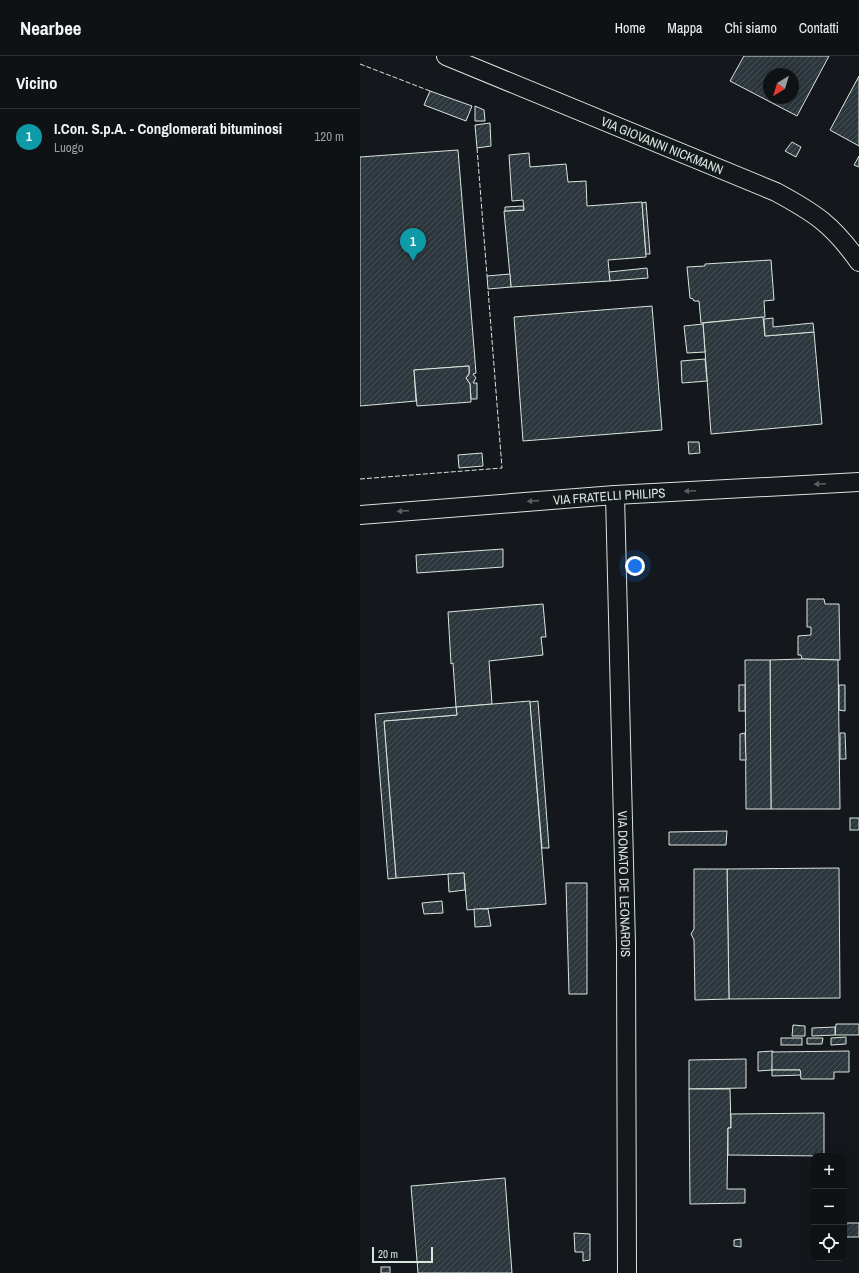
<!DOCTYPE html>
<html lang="it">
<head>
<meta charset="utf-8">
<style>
	:root { --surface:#0f1215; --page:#1d2022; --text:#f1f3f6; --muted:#9b9ea0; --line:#2f3234; --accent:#0b8043 }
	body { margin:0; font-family:"Archivo Narrow",sans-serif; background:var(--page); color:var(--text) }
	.controls { position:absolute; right:12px; bottom:12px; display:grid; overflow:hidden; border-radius:8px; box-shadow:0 4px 16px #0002 }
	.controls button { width:36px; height:36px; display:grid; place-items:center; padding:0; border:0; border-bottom:1px solid var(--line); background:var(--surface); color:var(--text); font:20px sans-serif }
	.compass { position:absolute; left:403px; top:12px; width:36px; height:36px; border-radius:50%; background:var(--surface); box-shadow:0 4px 16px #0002; rotate:218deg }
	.scale { position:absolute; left:12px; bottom:10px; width:61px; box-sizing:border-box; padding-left:4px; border:2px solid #d8e6dc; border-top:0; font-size:11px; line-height:14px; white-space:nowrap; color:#d8e6dc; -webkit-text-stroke:3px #14181c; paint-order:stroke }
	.you { position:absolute; left:275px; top:510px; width:14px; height:14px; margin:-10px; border:3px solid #fff; border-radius:50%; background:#1a73e8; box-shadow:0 0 0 6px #1a73e833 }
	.badge { display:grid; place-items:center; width:26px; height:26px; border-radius:50%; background:var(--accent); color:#fff; font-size:13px; font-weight:700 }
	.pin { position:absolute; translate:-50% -33px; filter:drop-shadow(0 1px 2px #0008) }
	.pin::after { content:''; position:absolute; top:21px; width:14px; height:12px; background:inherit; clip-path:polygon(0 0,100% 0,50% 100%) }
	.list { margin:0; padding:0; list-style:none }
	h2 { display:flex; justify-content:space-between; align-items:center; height:52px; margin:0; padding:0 16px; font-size:17px }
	h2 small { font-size:13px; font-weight:400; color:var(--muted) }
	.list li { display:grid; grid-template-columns:26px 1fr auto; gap:12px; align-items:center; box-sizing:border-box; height:56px; padding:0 16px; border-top:1px solid var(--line) }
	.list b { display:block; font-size:15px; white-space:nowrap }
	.list p { margin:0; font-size:13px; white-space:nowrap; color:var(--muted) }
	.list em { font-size:13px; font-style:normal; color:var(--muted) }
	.icon { flex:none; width:22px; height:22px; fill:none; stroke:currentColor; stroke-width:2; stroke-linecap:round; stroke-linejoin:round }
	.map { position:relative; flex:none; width:499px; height:1217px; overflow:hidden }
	header { display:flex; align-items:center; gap:24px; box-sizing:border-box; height:56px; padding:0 20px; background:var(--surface); border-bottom:1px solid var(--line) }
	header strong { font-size:19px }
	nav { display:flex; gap:22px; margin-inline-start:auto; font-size:14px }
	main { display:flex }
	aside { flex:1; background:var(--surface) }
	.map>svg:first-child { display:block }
	.building { fill:url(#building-hatch); stroke:#d8e6dc; fill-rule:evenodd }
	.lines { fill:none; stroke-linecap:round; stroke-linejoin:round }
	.street-casing { stroke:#d8e6dc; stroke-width:20 }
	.street { stroke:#14181c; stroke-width:18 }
	.fence { stroke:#d8e6dc; stroke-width:1; stroke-dasharray:5 2; stroke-linecap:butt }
	.oneway { fill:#59605f }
	.labels { text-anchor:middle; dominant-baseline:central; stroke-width:3; stroke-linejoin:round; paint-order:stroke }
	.street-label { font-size:13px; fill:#d8e6dc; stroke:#14181c }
</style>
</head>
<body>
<header>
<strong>Nearbee</strong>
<nav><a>Home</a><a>Mappa</a><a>Chi siamo</a><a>Contatti</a></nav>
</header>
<main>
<aside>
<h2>Vicino<small></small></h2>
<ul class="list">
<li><span class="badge" style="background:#0f9aa8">1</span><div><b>I.Con. S.p.A. - Conglomerati bituminosi</b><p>Luogo</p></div><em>120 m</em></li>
</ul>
</aside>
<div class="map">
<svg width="499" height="1217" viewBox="0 0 499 1217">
	<defs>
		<pattern id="building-hatch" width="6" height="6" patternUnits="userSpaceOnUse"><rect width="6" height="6" fill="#2c363c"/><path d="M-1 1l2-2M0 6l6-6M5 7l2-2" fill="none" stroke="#4a5358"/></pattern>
	</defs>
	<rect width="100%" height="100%" fill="#14181c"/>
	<g class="building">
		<path d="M384,0H469L437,60L370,25ZM409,18H433V42H409Z"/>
		<polygon points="499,20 499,90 470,74"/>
		<polygon points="70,35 112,50 106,65 64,49"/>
		<polygon points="115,50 124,54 125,65 115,65"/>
		<polygon points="130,67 131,90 117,92 115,69"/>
		<polygon points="432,86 441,91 436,101 425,95"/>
		<polygon points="98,94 116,317 113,318 116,322 113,327 117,327 117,343 111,343 110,328 106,322 109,318 109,310 54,314 56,345 0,350 0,101"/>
		<polygon points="169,97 170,111 206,108 208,126 226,125 227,150 282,146 286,201 248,204 250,225 151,231 144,155 164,154 163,144 152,145 149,99"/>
		<polygon points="499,100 499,111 494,109"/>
		<polygon points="286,146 290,198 286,198 282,147"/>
		<polygon points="163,150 164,154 145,155 145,151"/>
		<polygon points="411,204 414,244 404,245 405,261 341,267 339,245 334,245 333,243 330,242 327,211 345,210 345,208"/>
		<polygon points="287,212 288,222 250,225 249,216"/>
		<polygon points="150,218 151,231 128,233 127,220"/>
		<polygon points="292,250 302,374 163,385 154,261"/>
		<polygon points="403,261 405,280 454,276 462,368 351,378 343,267"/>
		<polygon points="413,262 413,271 453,267 454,276 405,280 404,263"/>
		<polygon points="343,268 345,296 327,297 324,270"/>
		<polygon points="345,303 347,325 322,327 321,305"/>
		<polygon points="109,310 109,318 106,322 110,328 111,346 57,350 54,314"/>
		<polygon points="328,386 339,386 340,397 329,398"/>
		<polygon points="122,397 123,410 99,412 98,399"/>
		<polygon points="143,493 143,511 57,517 56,499"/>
		<polygon points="447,543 464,543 465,548 479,548 480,604 442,603 441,599 438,599 438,580 451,579 451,571 447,571"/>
		<polygon points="183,548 186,581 181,581 183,599 129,605 132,648 96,651 93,607 91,608 88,556"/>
		<polygon points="442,603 478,604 480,753 411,753 410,604"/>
		<polygon points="385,604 410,604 411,753 386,753"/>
		<rect x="379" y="629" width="6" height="26"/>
		<polygon points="479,629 485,629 485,655 479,654"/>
		<polygon points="170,645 186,848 107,854 104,817 36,822 24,665 97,659 96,651"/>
		<polygon points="178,645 189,792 182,792 170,646"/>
		<polygon points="96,651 97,659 24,665 36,822 28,823 15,658"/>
		<polygon points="385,677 386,704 380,704 380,678"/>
		<polygon points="480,677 485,677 486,703 480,703"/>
		<rect x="490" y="762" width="9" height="12"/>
		<polygon points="367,775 366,789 309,789 309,776"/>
		<polygon points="479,812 480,942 369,943 367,813"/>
		<polygon points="334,813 367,813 369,943 335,944 334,884 331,878 334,873"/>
		<polygon points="104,817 105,834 89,836 88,818"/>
		<polygon points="206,827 227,827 227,938 209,938"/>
		<polygon points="82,845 83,857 64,858 62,847"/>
		<polygon points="114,853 128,853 131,870 115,871"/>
		<polygon points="476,968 499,968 499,979 475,979"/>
		<polygon points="433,969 445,970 445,980 432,980"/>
		<polygon points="475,971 475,979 452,980 452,972"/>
		<polygon points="486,981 486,988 471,989 471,982"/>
		<rect x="421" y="982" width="21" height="7"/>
		<polygon points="447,982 463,982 462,988 447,988"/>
		<polygon points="413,995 412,1014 398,1015 398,996"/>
		<polygon points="489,995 489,1016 474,1016 474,1023 441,1023 440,1014 412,1014 412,996"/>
		<polygon points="386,1003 386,1032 329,1033 329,1004"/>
		<polygon points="412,1014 440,1014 441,1019 412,1020"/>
		<polygon points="329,1033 370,1033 371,1072 368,1072 367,1133 385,1133 385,1147 330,1148"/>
		<polygon points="464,1057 464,1100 368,1099 368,1072 371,1072 371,1058"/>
		<polygon points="145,1122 152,1217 58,1217 51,1130"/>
		<rect x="484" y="1167" width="15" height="14"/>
		<polygon points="214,1177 230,1178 230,1204 223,1205 223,1196 215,1196"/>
		<polygon points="381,1183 381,1191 374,1190 374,1184"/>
		<rect x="21" y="1211" width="9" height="6"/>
	</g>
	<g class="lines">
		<g class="street-casing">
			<g id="street">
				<path id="s1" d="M86,0L416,136C455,157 473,169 499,206"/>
				<path id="s2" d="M255,439L266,888L267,1217"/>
				<path id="s3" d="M0,459L255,439L499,426"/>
			</g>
		</g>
		<use href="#street" class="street"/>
		<g class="fence">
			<polyline points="0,8 70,35"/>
			<polyline points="117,92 127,220"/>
			<polyline points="0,423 142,412 128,233"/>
		</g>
	</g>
	<defs><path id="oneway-solid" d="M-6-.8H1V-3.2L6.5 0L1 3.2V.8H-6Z"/></defs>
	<g class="oneway">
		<use href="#oneway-solid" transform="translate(460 428) rotate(177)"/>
		<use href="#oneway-solid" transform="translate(330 435) rotate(177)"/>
		<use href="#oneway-solid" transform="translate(173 445) rotate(176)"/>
		<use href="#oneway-solid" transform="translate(43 455) rotate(176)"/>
	</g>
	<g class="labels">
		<g class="street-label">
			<text stroke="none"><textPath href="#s1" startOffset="234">VIA GIOVANNI NICKMANN</textPath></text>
			<text stroke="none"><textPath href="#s3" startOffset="250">VIA FRATELLI PHILIPS</textPath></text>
			<text stroke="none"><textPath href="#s2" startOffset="389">VIA DONATO DE LEONARDIS</textPath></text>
		</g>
	</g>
</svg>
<div class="controls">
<button>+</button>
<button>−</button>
<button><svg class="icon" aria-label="locate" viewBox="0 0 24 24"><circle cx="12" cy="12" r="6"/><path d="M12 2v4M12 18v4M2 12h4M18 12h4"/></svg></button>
</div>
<svg class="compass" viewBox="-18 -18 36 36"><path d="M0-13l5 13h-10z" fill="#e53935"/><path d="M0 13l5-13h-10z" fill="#9b9ea0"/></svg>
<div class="scale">20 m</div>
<div class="you"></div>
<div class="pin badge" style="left:53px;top:205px;background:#0f9aa8">1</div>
</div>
</main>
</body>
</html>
